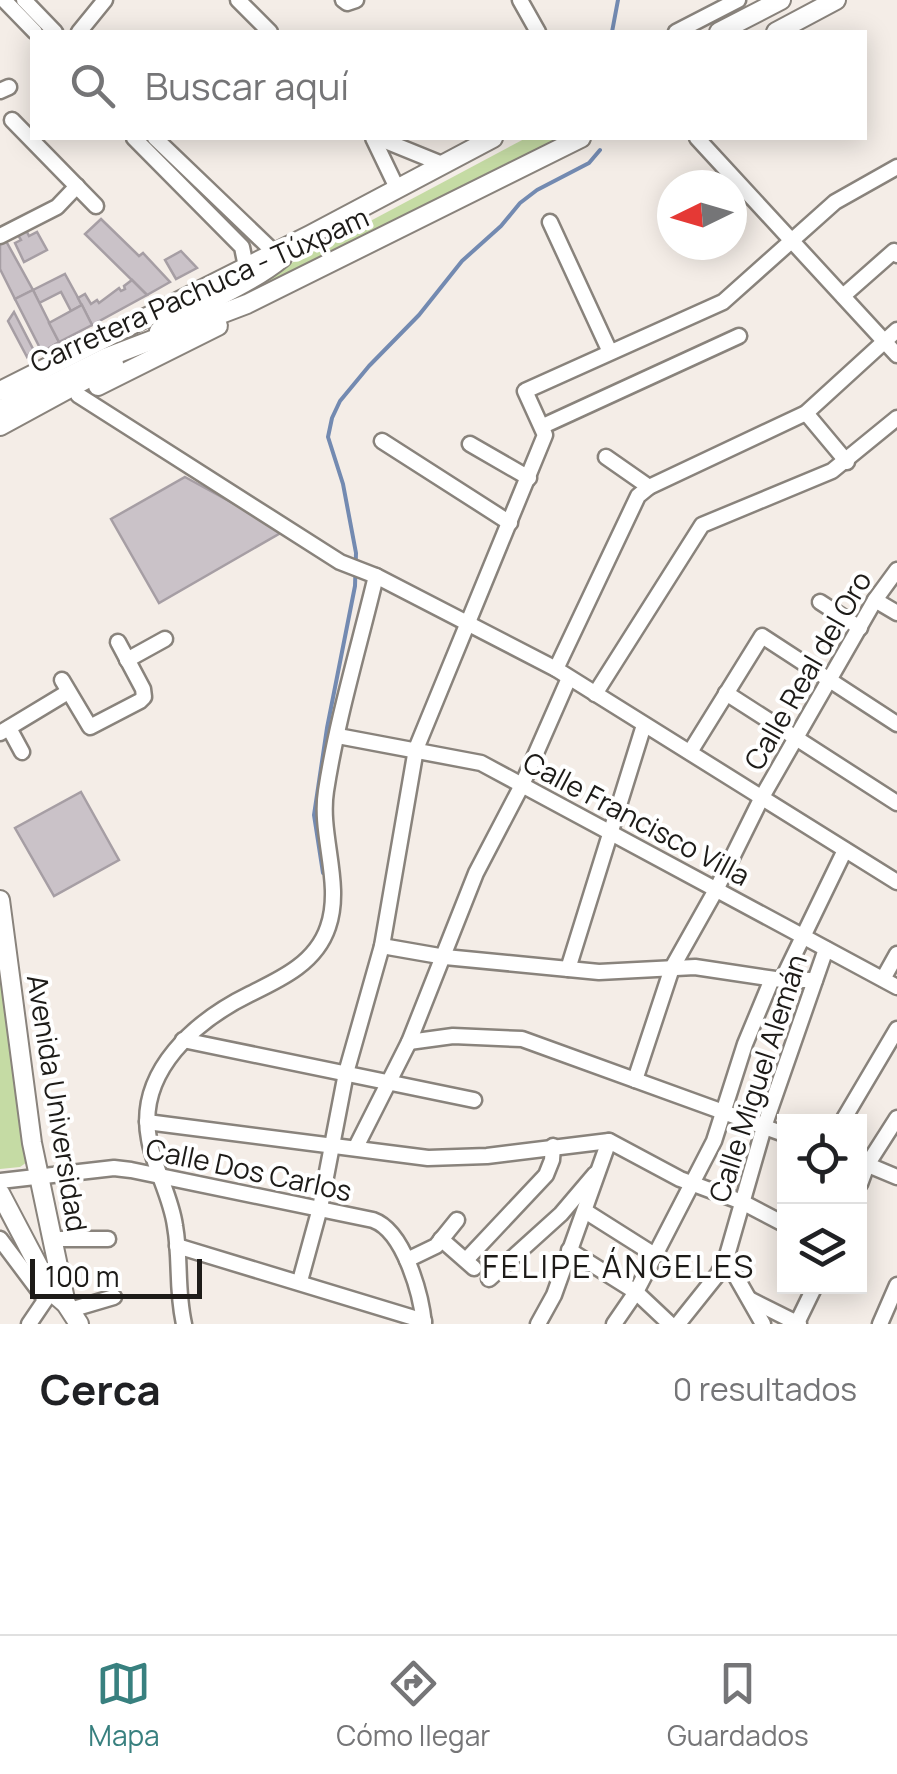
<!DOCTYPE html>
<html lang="es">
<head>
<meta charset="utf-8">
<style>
	:root { --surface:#fff; --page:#f6f6f6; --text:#202124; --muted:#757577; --line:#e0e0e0; --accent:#38807f }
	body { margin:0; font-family:Manrope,sans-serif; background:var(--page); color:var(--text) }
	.controls { position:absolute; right:30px; bottom:30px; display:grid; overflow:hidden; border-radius:0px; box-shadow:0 5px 25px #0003 }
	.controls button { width:90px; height:90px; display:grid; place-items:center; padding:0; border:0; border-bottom:2px solid var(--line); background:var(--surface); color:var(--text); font:50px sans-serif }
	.compass { position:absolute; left:657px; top:170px; width:90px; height:90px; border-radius:50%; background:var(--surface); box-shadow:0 5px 25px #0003; rotate:265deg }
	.scale { position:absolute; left:30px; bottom:25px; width:172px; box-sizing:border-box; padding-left:10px; border:5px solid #1d1b18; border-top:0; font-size:28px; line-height:35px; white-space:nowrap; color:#1d1b18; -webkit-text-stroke:8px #fff; paint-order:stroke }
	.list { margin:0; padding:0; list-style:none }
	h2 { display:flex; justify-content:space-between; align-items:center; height:130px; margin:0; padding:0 40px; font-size:42px }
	h2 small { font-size:32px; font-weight:400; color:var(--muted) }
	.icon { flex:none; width:55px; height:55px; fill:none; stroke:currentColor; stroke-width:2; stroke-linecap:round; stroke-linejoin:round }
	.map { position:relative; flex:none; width:897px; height:1324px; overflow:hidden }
	.search { position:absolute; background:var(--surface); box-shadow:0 5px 25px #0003; left:30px; right:30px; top:30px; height:110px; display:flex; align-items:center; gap:25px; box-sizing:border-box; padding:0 35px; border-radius:0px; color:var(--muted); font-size:38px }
	.sheet { height:310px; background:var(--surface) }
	nav { display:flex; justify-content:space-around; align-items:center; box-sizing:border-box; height:140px; border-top:2px solid var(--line); background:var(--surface); font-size:28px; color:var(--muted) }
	nav a { display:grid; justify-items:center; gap:5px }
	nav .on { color:var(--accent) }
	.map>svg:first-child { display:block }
	.green { fill:#c5dba4 }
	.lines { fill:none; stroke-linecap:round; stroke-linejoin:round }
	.stream { stroke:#738ab1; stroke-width:4 }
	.building { fill:#cac2c8; stroke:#a69ea4; stroke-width:2.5 }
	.minor-casing { stroke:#89837c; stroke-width:19 }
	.major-casing { stroke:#89837c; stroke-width:22 }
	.minor { stroke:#fff; stroke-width:14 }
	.major { stroke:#fff; stroke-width:18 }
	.labels { text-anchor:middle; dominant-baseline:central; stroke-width:8; stroke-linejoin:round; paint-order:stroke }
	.street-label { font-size:28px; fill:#1d1b18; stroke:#fff }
	.quarter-label { font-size:32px; letter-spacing:2.5px; fill:#1d1b18; stroke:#fff }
</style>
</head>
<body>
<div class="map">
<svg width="897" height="1324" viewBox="0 0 897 1324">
	<rect width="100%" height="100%" fill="#f4ede7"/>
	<g class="green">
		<polygon points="526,138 565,138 196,319 194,315"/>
		<polygon points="0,941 30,1160 20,1167 0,1169"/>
	</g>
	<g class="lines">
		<g class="stream">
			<polyline points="612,32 618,0"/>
			<polyline points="323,873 314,815 327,728 355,586 356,553 343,484 328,437 332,418 340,401 369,366 419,315 462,261 501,226 520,203 537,190 589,163 600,150"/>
		</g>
	</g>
	<g class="building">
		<polygon points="101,219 139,256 143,253 170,282 147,295 85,234"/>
		<polygon points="26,230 29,236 37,232 47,250 24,262 15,243 21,240 18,235"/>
		<polygon points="6,241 33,290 15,299 0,269 0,244"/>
		<polygon points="181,251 197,268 176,279 165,260"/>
		<polygon points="65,274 82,305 71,311 61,292 39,303 33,290"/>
		<polygon points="132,280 147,295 92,325 78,298 85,294 91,304 97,300 99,303 119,288 121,291 125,289 124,286"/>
		<polygon points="33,290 59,342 42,352 15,299"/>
		<polygon points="82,305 92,325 59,342 49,323"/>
		<polygon points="14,312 33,349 27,357 8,321"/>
		<polygon points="185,477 284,531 159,603 111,519"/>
		<polygon points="81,792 119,860 54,896 15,828"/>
	</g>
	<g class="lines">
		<g class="minor-casing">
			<g id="minor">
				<polyline points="4,0 35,32"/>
				<polyline points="24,0 55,32"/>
				<polyline points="238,0 270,32"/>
				<polyline points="343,0 347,3 356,0"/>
				<polyline points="520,0 538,32"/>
				<polyline points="79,32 105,0"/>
				<polyline points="676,32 738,0"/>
				<polyline points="0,91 9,87"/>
				<polyline points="12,120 96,206"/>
				<polyline points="134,138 242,247 246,267"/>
				<polyline points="155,138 275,253"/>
				<polyline points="373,138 397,188"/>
				<polyline points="378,138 442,164"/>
				<polyline points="697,138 897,355"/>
				<polyline points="550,222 610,352"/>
				<polyline points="0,236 57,207 77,186"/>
				<polyline points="843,296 894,251 897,255"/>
				<polyline points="78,395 340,562 376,576 556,669 897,882"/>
				<polyline points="806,413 847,462"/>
				<polyline points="543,426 739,336"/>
				<polyline points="382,441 510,523"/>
				<polyline points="470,444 529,478"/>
				<polyline points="606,457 649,487"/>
				<polyline points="875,600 897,613"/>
				<polyline points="820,602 860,628"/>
				<polyline points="127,660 165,639"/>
				<polyline points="556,669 638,496 649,487 806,413 897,330"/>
				<polyline points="62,680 90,727 140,701 144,697 143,689 118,642"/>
				<polyline points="726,693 897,803"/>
				<polyline points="595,694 702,525 832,471 897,418"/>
				<polyline points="9,728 22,752"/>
				<polyline points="0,733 68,692"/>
				<polyline points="338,736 481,763 897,987"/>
				<polyline points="690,752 762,636 897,724"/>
				<polyline points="382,946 445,957 599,972 695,967 782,980 815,980"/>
				<polyline points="568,969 644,725"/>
				<polyline points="883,979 897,954"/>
				<polyline points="782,980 845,850"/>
				<polyline points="183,1040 474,1100"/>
				<polyline points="409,1042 453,1036 522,1039 784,1134"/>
				<polyline points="635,1080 672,968 717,888 762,797 875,600 897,570"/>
				<polyline points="147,1122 428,1158 487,1156 609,1141 680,1179 742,1202 784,1224"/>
				<polyline points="842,1122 897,1029"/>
				<polyline points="356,1147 409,1042 476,873 522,785 569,678"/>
				<polyline points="861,1162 897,1177"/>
				<path d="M0,1181L114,1168L131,1170L373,1220C404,1231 421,1294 424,1324"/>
				<polyline points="860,1184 867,1165 897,1118"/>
				<polyline points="585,1211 653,1254"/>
				<polyline points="0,1239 45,1299"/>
				<polyline points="52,1239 108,1239"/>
				<polyline points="441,1239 474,1268"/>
				<polyline points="177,1246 424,1321"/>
				<polyline points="569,1250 636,1292 670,1324"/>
				<polyline points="726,1259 763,1324"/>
				<polyline points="407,1260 436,1246 457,1220"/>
				<polyline points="466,1260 546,1175 552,1160 553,1146"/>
				<polyline points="489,1279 561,1214 595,1174"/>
				<polyline points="300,1281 320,1208 346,1073 382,946 416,749 545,435 525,391 723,302 835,202 897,167"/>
				<polyline points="751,1300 799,1324"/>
				<polyline points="70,1310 114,1297"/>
				<polyline points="797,1323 815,1286"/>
				<polyline points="29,1324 48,1296"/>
				<path d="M184,1324C176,1288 181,1260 175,1226C171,1196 154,1169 149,1139C136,1071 197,1020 250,994C281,979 316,963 328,927C343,884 319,835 326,791C337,719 359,647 376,576"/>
				<polyline points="538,1324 554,1295 609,1141"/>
				<polyline points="614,1324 636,1292 714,1141 745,1044 772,979"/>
				<polyline points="678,1324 718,1274 726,1259 764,1127 826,949"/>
				<polyline points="880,1324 897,1285"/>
			</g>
		</g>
		<g class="major-casing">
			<g id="major">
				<polyline points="719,32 781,0"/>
				<polyline points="776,32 836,0"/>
				<path d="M159,331C198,303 245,288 282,258"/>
				<polyline points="98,386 218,326"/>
				<polyline points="0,391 310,235 493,138"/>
				<polyline points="0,410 105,358 247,304 581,138"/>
				<polyline points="0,426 114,364"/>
				<polyline points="0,900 32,1143 66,1304"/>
				<polyline points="0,1193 52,1292 66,1304 79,1324"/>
			</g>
		</g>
		<use href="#minor" class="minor"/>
		<use href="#major" class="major"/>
	</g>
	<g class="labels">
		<g class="street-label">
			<text transform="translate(199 289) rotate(-24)">Carretera Pachuca - Túxpam</text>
			<text transform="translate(807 670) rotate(-60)">Calle Real del Oro</text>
			<text transform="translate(637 818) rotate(28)">Calle Francisco Villa</text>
			<text transform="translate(757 1078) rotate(-72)">Calle Miguel Alemán</text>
			<text transform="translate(58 1103) rotate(81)">Avenida Universidad</text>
			<text transform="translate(249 1169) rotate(12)">Calle Dos Carlos</text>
		</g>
		<g class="quarter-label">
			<text x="619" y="1266">FELIPE ÁNGELES</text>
		</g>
	</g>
</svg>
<div class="controls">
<button><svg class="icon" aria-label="locate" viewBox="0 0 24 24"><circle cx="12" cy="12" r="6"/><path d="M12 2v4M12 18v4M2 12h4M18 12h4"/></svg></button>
<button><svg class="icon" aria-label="layers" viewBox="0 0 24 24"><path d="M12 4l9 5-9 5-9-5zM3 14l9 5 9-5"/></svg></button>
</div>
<svg class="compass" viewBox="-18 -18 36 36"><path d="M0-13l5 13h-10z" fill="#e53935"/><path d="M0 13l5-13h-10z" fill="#757577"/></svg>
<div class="scale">100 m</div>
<div class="search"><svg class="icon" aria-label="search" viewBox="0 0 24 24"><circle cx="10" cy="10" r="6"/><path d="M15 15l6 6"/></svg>Buscar aquí</div>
</div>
<section class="sheet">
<h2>Cerca<small>0 resultados</small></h2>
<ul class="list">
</ul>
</section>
<nav>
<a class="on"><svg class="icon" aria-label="map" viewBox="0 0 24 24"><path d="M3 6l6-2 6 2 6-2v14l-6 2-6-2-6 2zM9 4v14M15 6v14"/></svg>Mapa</a>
<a><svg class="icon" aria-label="directions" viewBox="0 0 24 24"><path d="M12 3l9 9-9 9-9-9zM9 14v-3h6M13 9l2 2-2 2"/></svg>Cómo llegar</a>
<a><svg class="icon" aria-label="saved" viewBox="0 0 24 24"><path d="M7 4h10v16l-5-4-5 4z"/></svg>Guardados</a>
</nav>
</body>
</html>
